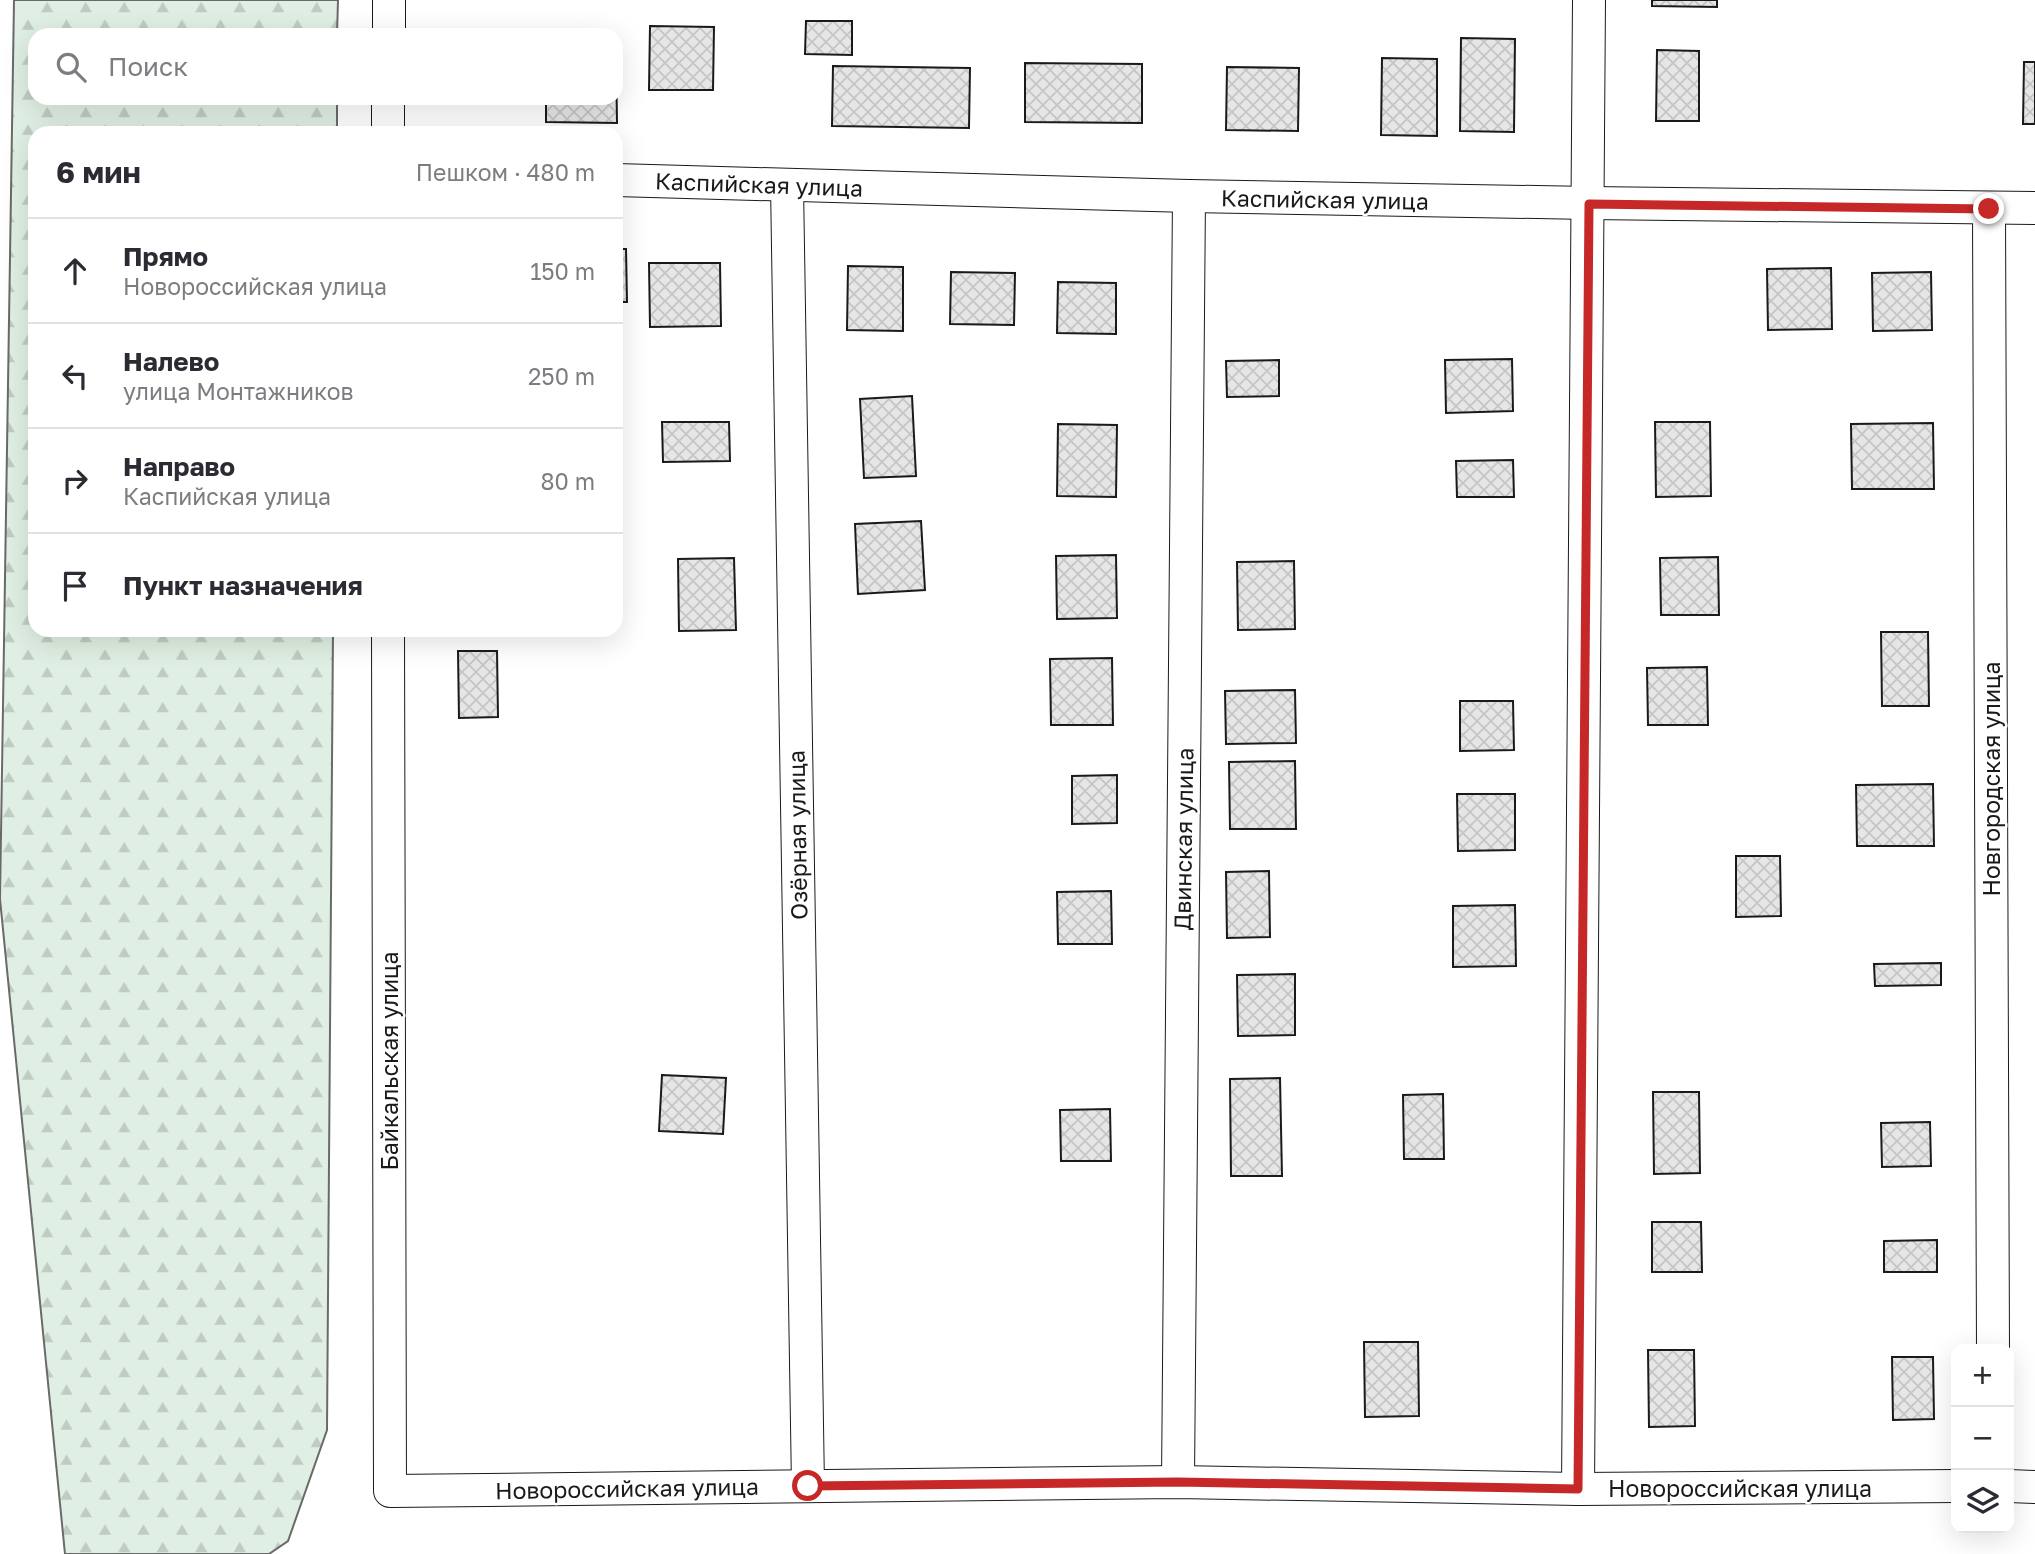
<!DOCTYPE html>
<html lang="ru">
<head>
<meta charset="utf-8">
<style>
	:root { --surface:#fff; --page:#f7f7f7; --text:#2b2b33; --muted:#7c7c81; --line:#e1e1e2 }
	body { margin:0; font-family:"Golos Text",sans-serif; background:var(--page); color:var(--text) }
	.controls { position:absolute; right:21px; bottom:21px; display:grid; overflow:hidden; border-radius:14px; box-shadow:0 7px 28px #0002 }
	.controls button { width:63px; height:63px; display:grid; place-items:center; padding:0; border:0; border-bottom:2px solid var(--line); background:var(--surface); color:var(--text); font:35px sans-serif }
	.stop { position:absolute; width:21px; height:21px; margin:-16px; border:5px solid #c62828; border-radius:50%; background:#fff }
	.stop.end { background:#c62828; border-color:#fff; box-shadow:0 2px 7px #0008 }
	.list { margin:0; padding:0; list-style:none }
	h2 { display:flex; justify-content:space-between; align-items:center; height:91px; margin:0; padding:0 28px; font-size:30px }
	h2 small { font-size:23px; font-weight:400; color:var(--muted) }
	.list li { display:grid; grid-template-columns:46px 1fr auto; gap:21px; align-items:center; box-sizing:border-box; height:105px; padding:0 28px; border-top:2px solid var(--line) }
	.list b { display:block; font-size:26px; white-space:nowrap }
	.list p { margin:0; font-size:23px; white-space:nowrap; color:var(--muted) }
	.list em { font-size:23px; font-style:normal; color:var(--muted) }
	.icon { flex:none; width:38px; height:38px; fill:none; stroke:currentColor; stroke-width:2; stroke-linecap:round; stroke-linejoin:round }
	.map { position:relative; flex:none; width:2035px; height:1554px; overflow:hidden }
	.search { position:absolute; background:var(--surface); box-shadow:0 7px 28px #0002; left:28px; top:28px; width:595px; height:77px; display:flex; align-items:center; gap:18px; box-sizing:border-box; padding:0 24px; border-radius:21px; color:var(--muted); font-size:26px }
	.panel { position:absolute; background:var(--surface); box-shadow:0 7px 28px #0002; left:28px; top:126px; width:595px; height:511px; border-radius:21px }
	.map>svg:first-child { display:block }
	.forest { fill:url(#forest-firs); stroke:#6a6a6a; stroke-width:2 }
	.building { fill:url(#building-cross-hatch); stroke:#1a1a1a; stroke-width:2 }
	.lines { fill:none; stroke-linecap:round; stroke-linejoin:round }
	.street-casing { stroke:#1a1a1a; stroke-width:34 }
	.street { stroke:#fff; stroke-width:32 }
	.route { stroke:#c62828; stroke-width:9 }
	.labels { text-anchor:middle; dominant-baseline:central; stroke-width:5; stroke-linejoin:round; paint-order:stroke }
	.street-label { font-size:23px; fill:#1a1a1a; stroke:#fff }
</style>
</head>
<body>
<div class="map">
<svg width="2035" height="1554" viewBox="0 0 2035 1554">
	<defs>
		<pattern id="forest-firs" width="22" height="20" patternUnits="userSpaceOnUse" patternTransform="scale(1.75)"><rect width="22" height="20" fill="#e0efe3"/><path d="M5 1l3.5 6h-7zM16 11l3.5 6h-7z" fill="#c0ccc2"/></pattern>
		<pattern id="building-cross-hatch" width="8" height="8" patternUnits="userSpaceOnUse" patternTransform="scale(1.75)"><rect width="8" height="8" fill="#e6e6e6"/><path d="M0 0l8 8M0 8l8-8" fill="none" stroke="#c5c5c5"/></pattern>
	</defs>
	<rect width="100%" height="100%" fill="#fff"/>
	<polygon class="forest" points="14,0 338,0 337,35 35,35 35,98 337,98 337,133 35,133 35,630 333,630 327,1430 288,1541 269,1554 65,1554 0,899"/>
	<g class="building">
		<polygon points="1652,0 1717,0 1717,7 1652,6"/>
		<polygon points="806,21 852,21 852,55 805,54"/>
		<polygon points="650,26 714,27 713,90 649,90"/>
		<polygon points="1461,38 1515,39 1514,132 1460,131"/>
		<polygon points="1657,50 1699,51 1699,121 1656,121"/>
		<polygon points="616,55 617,123 546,122 546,98 616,98"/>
		<polygon points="1382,58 1437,59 1437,136 1381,135"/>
		<polygon points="2024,62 2035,62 2035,124 2023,124"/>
		<polygon points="1025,63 1142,64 1142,123 1025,122"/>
		<polygon points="833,66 970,68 969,128 832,126"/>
		<polygon points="1227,67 1299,68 1298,131 1226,130"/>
		<polygon points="616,249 626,249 627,302 616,302"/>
		<polygon points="649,263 720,263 721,326 650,327"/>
		<polygon points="848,266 903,267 903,331 847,330"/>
		<polygon points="1831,268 1832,329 1768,330 1767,269"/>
		<polygon points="951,272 1015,273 1014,325 950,324"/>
		<polygon points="1931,272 1932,330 1873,331 1872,273"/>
		<polygon points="1058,282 1116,283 1116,334 1057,333"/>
		<polygon points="1512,359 1513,411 1446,413 1445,360"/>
		<polygon points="1279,360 1279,396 1227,397 1226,361"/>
		<polygon points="912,396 916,476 864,478 860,399"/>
		<polygon points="662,422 729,422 730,461 663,462"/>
		<polygon points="1655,422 1710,422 1711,496 1656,497"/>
		<polygon points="1933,423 1934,489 1852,489 1851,424"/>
		<polygon points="1058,424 1117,425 1116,497 1057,496"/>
		<polygon points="1513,460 1514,497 1457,497 1456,461"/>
		<polygon points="921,521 925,590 858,594 855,524"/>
		<polygon points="1116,555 1117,618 1057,619 1056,556"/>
		<polygon points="1718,557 1719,615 1661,615 1660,558"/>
		<polygon points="734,558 736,630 679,631 678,559"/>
		<polygon points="1294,561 1295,629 1238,630 1237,562"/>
		<polygon points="1881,632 1928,632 1929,706 1882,706"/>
		<polygon points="458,651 497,651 498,717 459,718"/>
		<polygon points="1112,658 1113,725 1051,725 1050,659"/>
		<polygon points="1707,667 1708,725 1648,725 1647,668"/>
		<polygon points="1295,690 1296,743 1226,744 1225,691"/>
		<polygon points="1460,701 1513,701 1514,750 1460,751"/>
		<polygon points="1295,761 1296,829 1230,829 1229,762"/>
		<polygon points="1117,775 1117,823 1072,824 1072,776"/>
		<polygon points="1933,784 1934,846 1857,846 1856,785"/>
		<polygon points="1457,794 1515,794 1515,850 1458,851"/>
		<polygon points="1736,856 1780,856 1781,916 1736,917"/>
		<polygon points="1269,871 1270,937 1227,938 1226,872"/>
		<polygon points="1111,891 1112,944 1058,944 1057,892"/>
		<polygon points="1515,905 1516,966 1453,967 1453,906"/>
		<polygon points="1941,963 1941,985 1875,986 1874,964"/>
		<polygon points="1295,974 1295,1035 1238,1036 1237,975"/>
		<polygon points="662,1075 726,1078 723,1134 659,1131"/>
		<polygon points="1280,1078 1282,1176 1231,1176 1230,1079"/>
		<polygon points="1653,1092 1699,1092 1700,1173 1654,1174"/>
		<polygon points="1443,1094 1444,1159 1404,1159 1403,1095"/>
		<polygon points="1110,1109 1111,1161 1061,1161 1060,1110"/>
		<polygon points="1930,1122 1931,1166 1882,1167 1881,1123"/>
		<polygon points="1652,1222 1701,1222 1702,1272 1652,1272"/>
		<polygon points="1937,1240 1937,1272 1884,1272 1884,1241"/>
		<polygon points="1364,1342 1418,1342 1419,1416 1365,1417"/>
		<polygon points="1648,1350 1694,1350 1695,1426 1649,1427"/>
		<polygon points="1892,1357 1933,1357 1934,1419 1893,1420"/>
	</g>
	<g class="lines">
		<g class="street-casing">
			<g id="street">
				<polyline points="389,35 389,0"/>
				<polyline points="388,133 388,98"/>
				<polyline points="616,180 1189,196 1589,203 2035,208"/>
				<polyline points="787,185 808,1486"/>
				<polyline points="1989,209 1993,1349"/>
				<polyline points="388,630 390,1491 1178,1482 1578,1489 1956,1486"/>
				<polyline points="1178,1482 1189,196"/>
				<polyline points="2009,1486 2035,1487"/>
				<polyline points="1578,1489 1589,0"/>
			</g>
		</g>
		<use href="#street" class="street"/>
	</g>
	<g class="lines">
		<polyline class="route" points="808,1486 1178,1482 1578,1489 1589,204 1989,209"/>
	</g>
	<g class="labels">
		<g class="street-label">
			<text transform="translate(759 184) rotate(2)">Каспийская улица</text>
			<text transform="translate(1325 199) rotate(1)">Каспийская улица</text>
			<text transform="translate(1991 779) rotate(-90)">Новгородская улица</text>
			<text transform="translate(797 835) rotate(-91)">Озёрная улица</text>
			<text transform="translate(1183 839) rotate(-89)">Двинская улица</text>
			<text transform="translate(389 1061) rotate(-90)">Байкальская улица</text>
			<text transform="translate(627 1488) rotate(-1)">Новороссийская улица</text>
			<text x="1740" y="1488">Новороссийская улица</text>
		</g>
	</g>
</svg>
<div class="controls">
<button>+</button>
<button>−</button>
<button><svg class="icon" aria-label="layers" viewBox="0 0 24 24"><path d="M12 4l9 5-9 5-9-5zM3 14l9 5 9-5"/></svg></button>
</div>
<div class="stop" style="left:808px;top:1486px"></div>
<div class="stop end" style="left:1989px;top:209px"></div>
<div class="search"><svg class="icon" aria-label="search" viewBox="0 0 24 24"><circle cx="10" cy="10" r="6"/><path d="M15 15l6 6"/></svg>Поиск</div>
<section class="panel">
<h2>6 мин<small>Пешком · 480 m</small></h2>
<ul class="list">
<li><svg class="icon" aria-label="ahead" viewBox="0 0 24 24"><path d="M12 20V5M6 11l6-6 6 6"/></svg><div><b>Прямо</b><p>Новороссийская улица</p></div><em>150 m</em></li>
<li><svg class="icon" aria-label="left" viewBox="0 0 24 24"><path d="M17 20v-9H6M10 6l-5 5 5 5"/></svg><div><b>Налево</b><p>улица Монтажников</p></div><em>250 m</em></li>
<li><svg class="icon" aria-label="right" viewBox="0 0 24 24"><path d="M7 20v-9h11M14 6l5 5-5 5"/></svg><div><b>Направо</b><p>Каспийская улица</p></div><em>80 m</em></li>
<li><svg class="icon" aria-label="arrive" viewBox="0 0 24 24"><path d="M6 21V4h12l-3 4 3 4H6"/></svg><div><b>Пункт назначения</b></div></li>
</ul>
</section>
</div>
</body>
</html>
